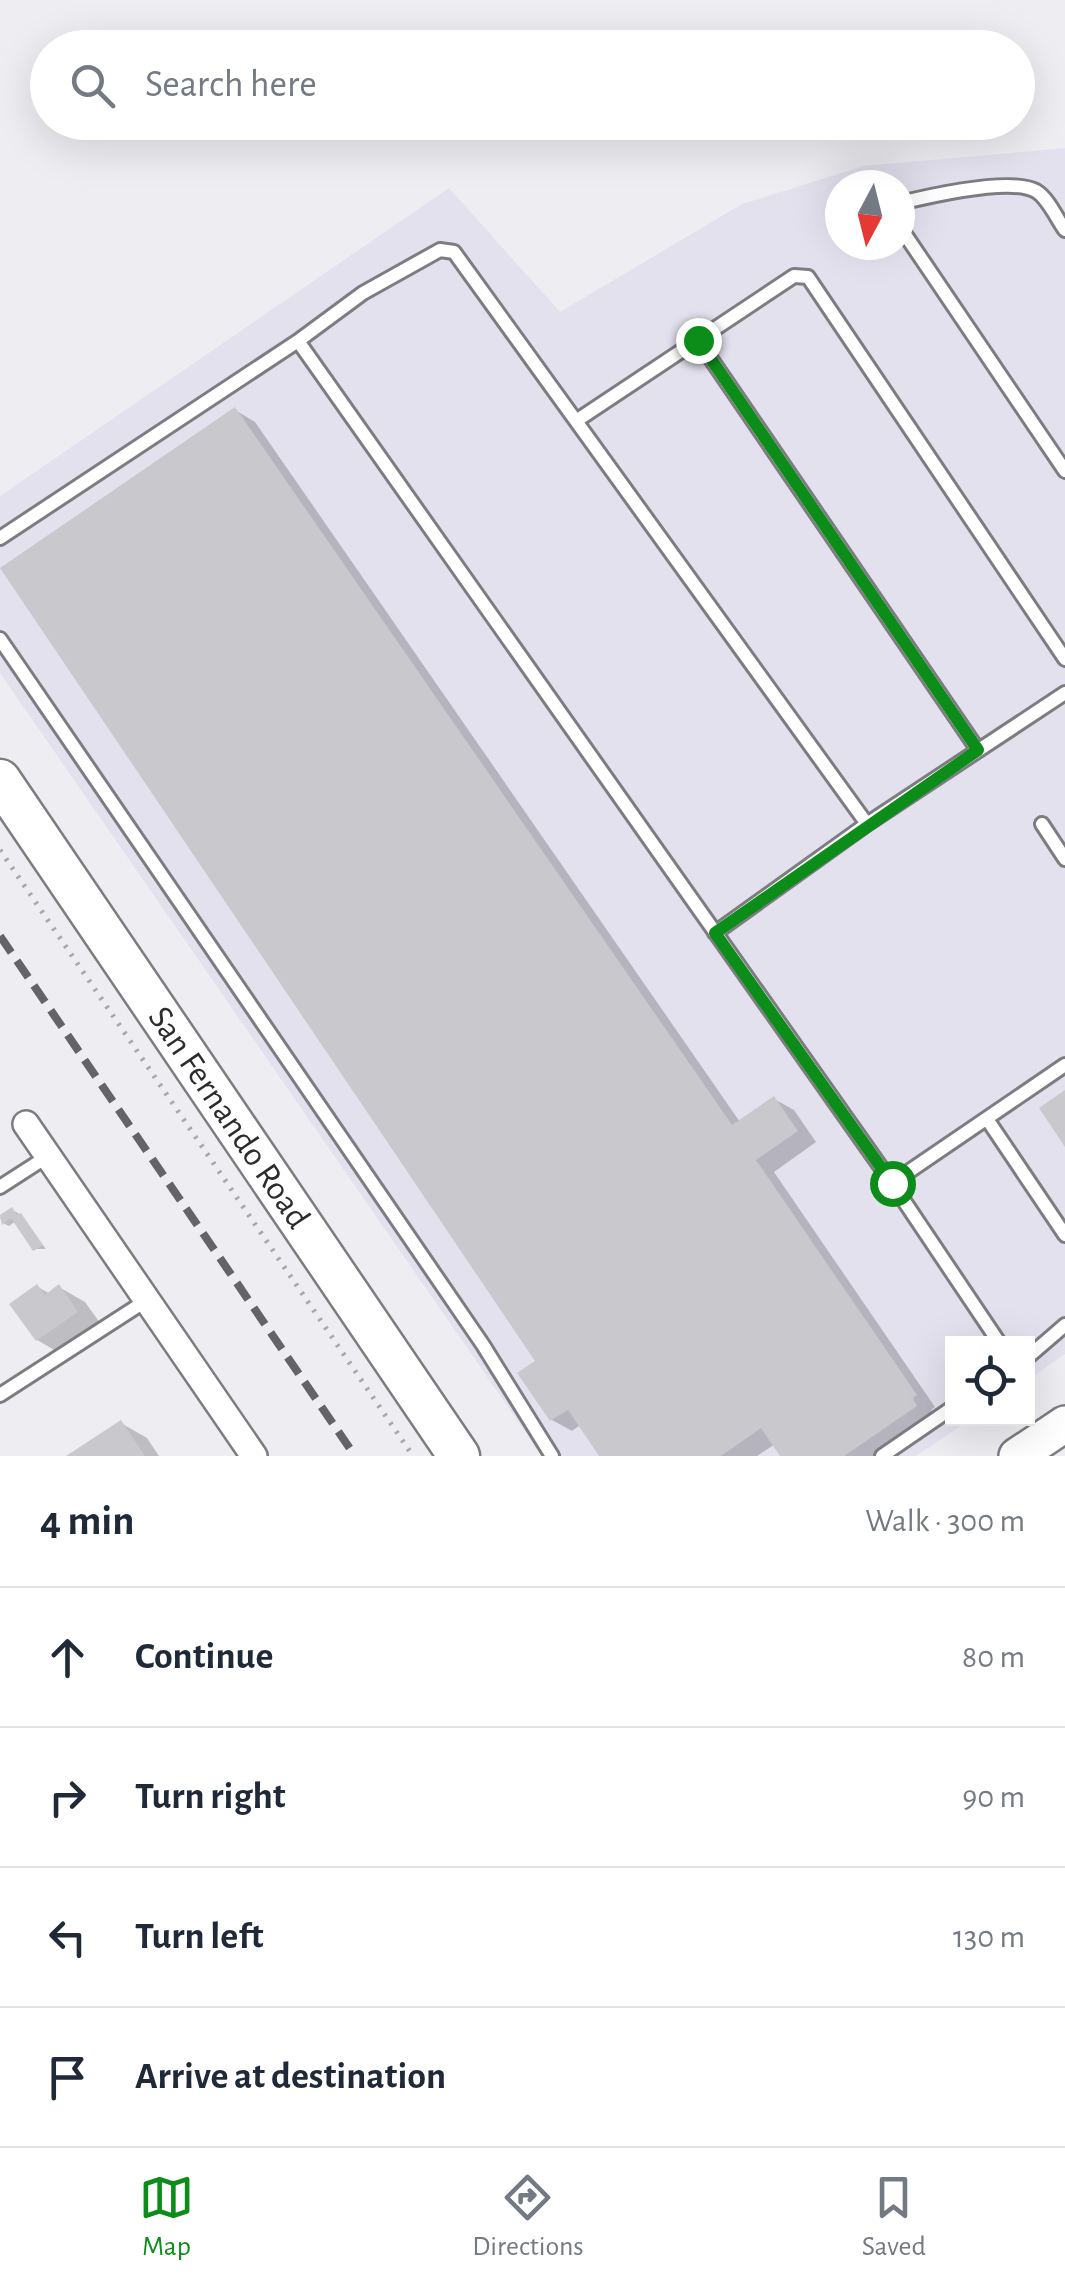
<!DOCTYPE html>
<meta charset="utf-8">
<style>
body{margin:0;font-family:"Alegreya Sans",sans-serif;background:#f6f6f7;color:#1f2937}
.controls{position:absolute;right:30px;bottom:30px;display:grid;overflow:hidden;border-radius:0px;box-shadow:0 10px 40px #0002}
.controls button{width:90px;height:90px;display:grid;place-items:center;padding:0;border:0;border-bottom:2px solid #e0e1e3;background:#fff;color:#1f2937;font:50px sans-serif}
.compass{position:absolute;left:825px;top:170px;width:90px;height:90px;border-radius:50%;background:#fff;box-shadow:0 10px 40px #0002;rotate:187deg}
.stop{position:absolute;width:30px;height:30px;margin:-22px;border:8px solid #0c8c18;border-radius:50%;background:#fff}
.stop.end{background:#0c8c18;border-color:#fff;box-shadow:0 2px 10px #0008}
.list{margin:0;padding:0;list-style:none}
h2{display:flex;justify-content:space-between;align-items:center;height:130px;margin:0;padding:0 40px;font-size:42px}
h2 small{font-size:32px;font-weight:400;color:#747a83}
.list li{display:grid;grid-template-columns:65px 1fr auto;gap:30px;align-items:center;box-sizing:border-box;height:140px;padding:0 40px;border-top:2px solid #e0e1e3}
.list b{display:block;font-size:38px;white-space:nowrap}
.list em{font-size:32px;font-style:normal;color:#747a83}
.icon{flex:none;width:55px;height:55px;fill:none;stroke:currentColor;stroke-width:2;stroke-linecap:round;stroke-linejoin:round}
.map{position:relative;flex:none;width:1065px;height:1456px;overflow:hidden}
.search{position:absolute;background:#fff;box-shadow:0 10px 40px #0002;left:30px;right:30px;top:30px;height:110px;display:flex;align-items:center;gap:25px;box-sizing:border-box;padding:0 35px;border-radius:55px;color:#747a83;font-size:38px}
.sheet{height:690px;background:#fff}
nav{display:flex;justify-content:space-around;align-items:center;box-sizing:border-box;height:140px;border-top:2px solid #e0e1e3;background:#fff;font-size:28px;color:#747a83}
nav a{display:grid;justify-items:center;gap:5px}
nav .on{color:#0c8c18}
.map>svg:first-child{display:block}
.built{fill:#e3e1ee;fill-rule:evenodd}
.shadow{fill:#0003}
.building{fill:#c8c8cd}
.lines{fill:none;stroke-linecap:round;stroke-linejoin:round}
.service-casing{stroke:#7d7d81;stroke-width:18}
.minor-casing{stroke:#7d7d81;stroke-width:30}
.secondary-casing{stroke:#7d7d81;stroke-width:40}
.primary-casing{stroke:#7d7d81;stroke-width:45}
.path{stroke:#a8a8ac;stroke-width:5;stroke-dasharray:2.5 8;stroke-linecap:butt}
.service{stroke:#fff;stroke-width:12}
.minor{stroke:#fff;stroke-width:25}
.secondary{stroke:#fff;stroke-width:35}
.primary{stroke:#fff;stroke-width:40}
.rail{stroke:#646366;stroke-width:8;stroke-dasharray:20 10;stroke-linecap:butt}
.route{stroke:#0c8c18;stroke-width:12}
.labels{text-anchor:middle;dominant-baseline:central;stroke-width:8;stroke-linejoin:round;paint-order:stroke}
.street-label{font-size:35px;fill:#2c2c2e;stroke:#eeedf2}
</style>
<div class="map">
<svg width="1065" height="1456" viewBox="0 0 1065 1456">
<rect width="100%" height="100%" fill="#eeedf2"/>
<path class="built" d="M1065,148V1354L1028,1380V1344H952V1418L971,1419L916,1456H542L0,673V496L449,188L560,312L742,204L864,166ZM840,185H900V245H840Z"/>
<path class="shadow" d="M235,410L255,422L740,1122L774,1099L794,1110L816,1142L774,1172L935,1407L931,1410L935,1417L879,1456H783L775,1444L757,1456H600L580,1425L572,1431L552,1420L538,1361Z
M12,1210L18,1213L46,1249H35L16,1221L9,1226L3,1223L0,1218Z
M38,1287L50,1294L59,1287L85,1302L103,1327L63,1355L37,1340Z
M121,1423L147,1438L159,1456H70Z"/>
<path class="building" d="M235,407L732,1125L774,1096L798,1131L756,1160L917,1395L913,1398L917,1406L844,1456H780L761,1428L721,1456H599L568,1410L550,1421L517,1373L535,1361L0,568Z
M1065,1090V1147L1039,1108Z
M12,1207L17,1215L21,1213L43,1245L33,1251L11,1218L2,1225L0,1215Z
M37,1284L45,1295L59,1284L78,1312L36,1341L9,1304Z
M121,1420L145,1456H66Z"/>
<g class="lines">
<g class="service-casing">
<path id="service" d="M900,203C929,196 1010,177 1036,191C1048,198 1057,219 1065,230
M900,227L1065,471
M698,340L978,750
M298,341L363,293L440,250L454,252L867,824
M576,421L794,276L808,277L1065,659
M0,538L298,341L892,1183L1065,1065
M0,639L483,1345L552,1456
M1042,824L1065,859
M715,933L867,824L1065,693
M987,1119L1065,1235
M892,1183L1000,1344
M0,1187L48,1156
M1028,1357L1065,1325
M0,1395L147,1300
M882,1456L952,1408"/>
</g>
<g class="minor-casing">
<path id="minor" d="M26,1124L254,1456"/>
</g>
<g class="secondary-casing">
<path id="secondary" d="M1017,1456L1065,1424"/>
</g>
<g class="primary-casing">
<g id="primary">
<path id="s1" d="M0,780L459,1456"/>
</g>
</g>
<path class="path" d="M0,850L413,1456"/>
<use href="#service" class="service"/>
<use href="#minor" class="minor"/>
<use href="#secondary" class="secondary"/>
<use href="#primary" class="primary"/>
<path class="rail" d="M0,936L355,1456"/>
</g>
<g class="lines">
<path class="route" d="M698,340L978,750L715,933L892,1183"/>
</g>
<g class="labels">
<g class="street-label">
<text stroke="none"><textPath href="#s1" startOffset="408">San Fernando Road</textPath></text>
</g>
</g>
</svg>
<div class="controls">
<button><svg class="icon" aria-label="locate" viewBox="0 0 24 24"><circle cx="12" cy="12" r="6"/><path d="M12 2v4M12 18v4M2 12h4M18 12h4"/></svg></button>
</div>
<svg class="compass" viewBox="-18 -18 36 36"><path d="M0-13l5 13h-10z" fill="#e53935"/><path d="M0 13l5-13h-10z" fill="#747a83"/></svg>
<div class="stop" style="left:892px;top:1183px"></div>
<div class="stop end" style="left:698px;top:340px"></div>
<div class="search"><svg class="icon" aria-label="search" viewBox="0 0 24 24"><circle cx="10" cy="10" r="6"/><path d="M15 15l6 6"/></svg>Search here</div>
</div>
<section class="sheet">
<h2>4 min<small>Walk · 300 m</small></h2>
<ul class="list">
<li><svg class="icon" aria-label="ahead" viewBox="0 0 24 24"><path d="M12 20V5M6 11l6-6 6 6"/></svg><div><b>Continue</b></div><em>80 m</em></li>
<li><svg class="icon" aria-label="right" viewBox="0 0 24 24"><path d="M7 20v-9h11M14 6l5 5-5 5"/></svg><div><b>Turn right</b></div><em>90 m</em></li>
<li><svg class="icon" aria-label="left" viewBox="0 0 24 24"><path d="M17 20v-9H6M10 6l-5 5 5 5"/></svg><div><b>Turn left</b></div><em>130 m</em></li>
<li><svg class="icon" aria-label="arrive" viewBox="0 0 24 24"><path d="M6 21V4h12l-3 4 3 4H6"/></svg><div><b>Arrive at destination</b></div></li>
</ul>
</section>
<nav>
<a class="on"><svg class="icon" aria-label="map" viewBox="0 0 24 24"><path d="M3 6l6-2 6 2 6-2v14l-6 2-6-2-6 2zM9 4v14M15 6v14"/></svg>Map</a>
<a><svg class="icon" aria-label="directions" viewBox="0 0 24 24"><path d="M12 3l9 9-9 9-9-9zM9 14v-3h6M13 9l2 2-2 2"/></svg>Directions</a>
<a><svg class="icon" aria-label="saved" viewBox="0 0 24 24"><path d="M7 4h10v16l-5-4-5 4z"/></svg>Saved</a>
</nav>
